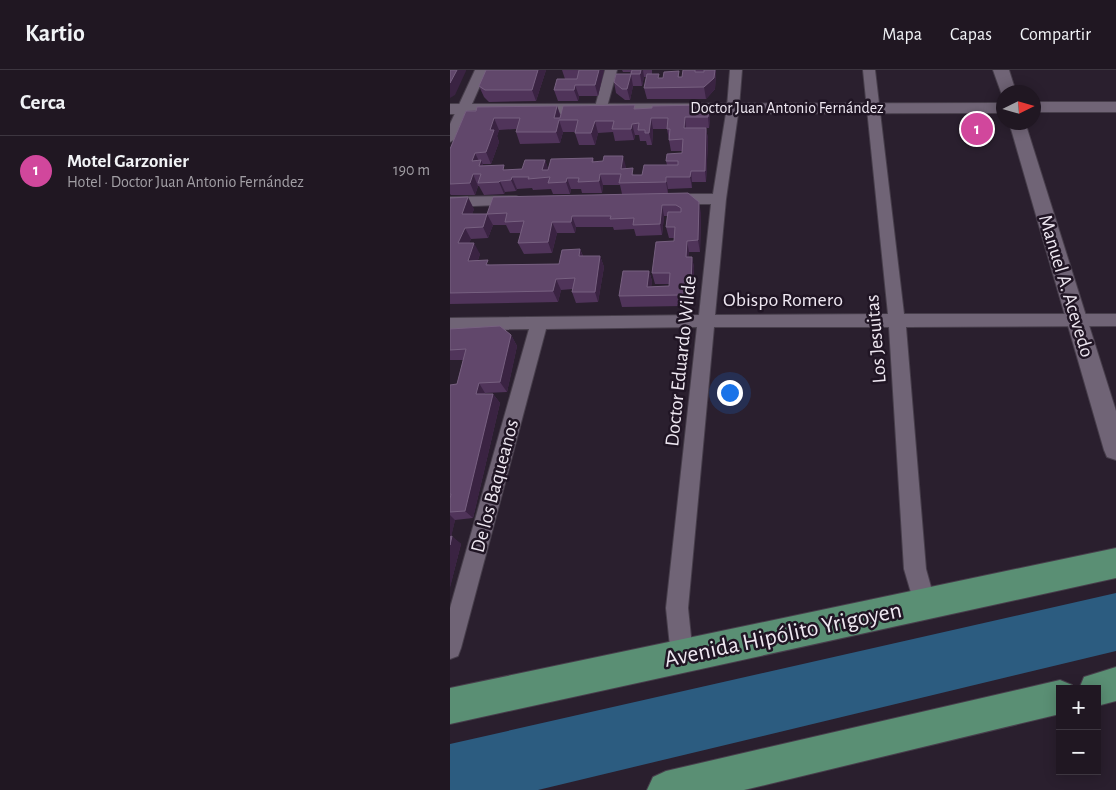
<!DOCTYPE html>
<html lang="es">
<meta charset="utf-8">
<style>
body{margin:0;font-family:"Alegreya Sans",sans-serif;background:#28202a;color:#f1f3f6}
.controls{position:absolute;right:15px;bottom:15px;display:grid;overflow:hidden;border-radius:0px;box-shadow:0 2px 12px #0003}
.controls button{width:45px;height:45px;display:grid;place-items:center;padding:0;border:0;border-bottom:1px solid #3d3640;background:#201722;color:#f1f3f6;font:25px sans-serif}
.compass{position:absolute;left:546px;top:15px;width:45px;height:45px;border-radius:50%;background:#201722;box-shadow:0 2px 12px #0003;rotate:85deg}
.you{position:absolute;left:279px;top:322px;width:18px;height:18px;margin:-12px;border:4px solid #fff;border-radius:50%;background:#1a73e8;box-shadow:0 0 0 8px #1a73e833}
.badge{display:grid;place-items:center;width:32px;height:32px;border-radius:50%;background:#e98eff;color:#fff;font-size:16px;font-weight:700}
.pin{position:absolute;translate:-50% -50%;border:2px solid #fff;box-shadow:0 1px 5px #0006}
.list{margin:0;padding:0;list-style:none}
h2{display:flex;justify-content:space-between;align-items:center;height:65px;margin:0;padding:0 20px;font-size:21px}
h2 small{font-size:16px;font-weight:400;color:#a29fa5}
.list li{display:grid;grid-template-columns:32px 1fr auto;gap:15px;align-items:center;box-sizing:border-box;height:70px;padding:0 20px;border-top:1px solid #3d3640}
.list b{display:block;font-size:19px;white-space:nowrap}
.list p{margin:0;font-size:16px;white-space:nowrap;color:#a29fa5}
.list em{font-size:16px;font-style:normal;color:#a29fa5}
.map{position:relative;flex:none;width:666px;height:720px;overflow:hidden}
header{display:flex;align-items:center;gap:30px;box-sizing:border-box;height:70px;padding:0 25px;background:#201722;border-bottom:1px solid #3d3640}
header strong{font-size:24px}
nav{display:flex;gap:28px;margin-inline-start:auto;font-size:18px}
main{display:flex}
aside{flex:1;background:#201722}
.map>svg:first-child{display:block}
.water{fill:#2c5c80}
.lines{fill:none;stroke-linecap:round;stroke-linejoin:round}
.minor-casing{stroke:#473e4b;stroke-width:2}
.tertiary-casing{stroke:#473e4b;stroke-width:2}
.trunk-casing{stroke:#473e4b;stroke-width:2}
.minor{fill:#706476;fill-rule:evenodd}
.tertiary{fill:#706476;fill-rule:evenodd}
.trunk{fill:#5a8f74;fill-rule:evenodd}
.wall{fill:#50345a;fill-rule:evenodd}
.shaded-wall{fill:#3a2342}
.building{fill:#61476b;stroke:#776080;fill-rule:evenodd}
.labels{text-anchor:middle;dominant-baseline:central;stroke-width:5;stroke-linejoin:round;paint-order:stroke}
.far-street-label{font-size:16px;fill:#eee7f1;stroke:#201524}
.street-label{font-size:20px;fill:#eee7f1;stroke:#201524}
.near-street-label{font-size:24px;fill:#eee7f1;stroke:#201524}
</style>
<header>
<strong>Kartio</strong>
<nav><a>Mapa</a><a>Capas</a><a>Compartir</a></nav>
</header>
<main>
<aside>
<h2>Cerca<small></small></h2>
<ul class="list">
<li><span class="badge" style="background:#d1479c">1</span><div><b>Motel Garzonier</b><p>Hotel · Doctor Juan Antonio Fernández</p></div><em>190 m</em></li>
</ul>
</aside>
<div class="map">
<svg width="666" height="720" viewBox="0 0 666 720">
<rect width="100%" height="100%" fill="#2a1f2e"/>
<path class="water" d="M666,523V581L88,720H0V674Z"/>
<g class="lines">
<g class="minor-casing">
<path id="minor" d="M25,0H37L7,68L0,72V54Z
M155,0H167L157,37L151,41L145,37Z
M280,0H292L289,37L276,129L265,245L438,244L413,0H425L454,244H666V256L456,257L476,499L486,535L483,543L475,546L467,543L454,499L439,257H264L238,538L243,586L240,594L232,597L224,594L221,586L216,538L247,257L96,259L11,578L8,586L0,589V538L79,259L0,260V248L249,245L261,134H221L216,132L214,129L216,126L221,124H263L277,37Z
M66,126L71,128L73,131L71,134L0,137V127Z"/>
</g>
<g class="tertiary-casing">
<path id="tertiary" d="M543,0H559L566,22H554L552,25Z
M584,32H666V42H584Z
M554,33V43L0,44V34Z
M559,52H575L666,341V390L657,387L654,380Z"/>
</g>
<g class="trunk-casing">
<path id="trunk" d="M666,478V508L0,654V618Z
M666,597V631L647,636V619H629L634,607Z
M610,610L622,615L624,619H610V644L294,720H197L203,707L216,701Z"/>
</g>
<use href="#minor" class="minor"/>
<use href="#tertiary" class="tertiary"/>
<use href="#trunk" class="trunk"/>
</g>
<path class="wall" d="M96,0L86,31L39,32L34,27L29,16Z
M112,0H154L148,26H129L128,31H108L104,20L115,9Z
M172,0H202V4L209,8H213L229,1V7H232L233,0H266L265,19L256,29H197L194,18L196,7H194L192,16H183L180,30H175L166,23L164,12L181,4L180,2H173Z
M107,36L111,46L185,39L259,38L260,49L259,58H256L258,69L256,112H242V118L218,119V123L251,143L250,182H239L238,187H242L244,198L243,227L233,236L172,237L169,226L199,201L202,211L201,217L219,216V214H205L202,203L224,171V168H219L216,157L217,146H214L212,165L186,166L184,159L164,160L163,157H126L125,163H107L102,183L74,184L68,173L71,163H60L56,155H43L38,168L21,169L19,173L30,184L28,190L40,195L109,194L130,179L133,186H150L154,197L148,232L126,233L122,222L123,219L111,220L108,232L0,234V128L24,139L22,144H37L172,124L170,115H153L152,123H132L131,119H121L120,124H103L101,119L83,120L82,118L67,119L66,121L55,122L54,124L34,125L29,116H28L25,125H1L0,124V79L16,41ZM66,59V62L70,74L110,73L113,62H126L125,63L129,75H145L148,63L163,62L165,71L184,70L185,65H189L190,71H196L197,75H202L203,59H217L221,81H232V83L216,91L217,95L192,105H184L176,98V97L144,92L143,88L98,100L95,90L72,99L56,100L33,96V94H41L49,72L47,66L49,60Z
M0,259L61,265L67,276L57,322L35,323V324H43L50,333L23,448L5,450L1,466L11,474L0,517V315L7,314L13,290H0Z"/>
<path class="shaded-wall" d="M7,0H16V1L5,25L0,28V13Z
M88,0H96L86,31L82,20Z
M149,0H154L148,26L145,15Z
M191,0H193L194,7L192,16L190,4Z
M265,0H266L265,19L256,29L254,17Z
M181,4L183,16L180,30L177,19Z
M125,15L129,26L128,31L124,20Z
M107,36L111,48L109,50L113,62L110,73L106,62L104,48Z
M259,38L260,49L259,58L258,47Z
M235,47L236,59L234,58Z
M44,48L49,60L47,66L49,72L41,94L36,82L40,60Z
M201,48L203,59L202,75L199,63Z
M145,51L148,63L145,75L141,63Z
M182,54L185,65L184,70L181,59Z
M256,58L258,69L256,112L255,101Z
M25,83L30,93L31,90L36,102L22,91Z
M173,86L176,97L174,110L171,99Z
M95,90L99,101L92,100Z
M241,101L242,112V118L240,107Z
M23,104L28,116L25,125L20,113Z
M150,104L153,115L152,123L149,111Z
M62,107L67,119L66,121L61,110Z
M216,107L218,119V124L216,112Z
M117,108L121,119L120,124L116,112Z
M50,111L55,122L54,124L49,112Z
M18,127L24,139L18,156L12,144Z
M249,132L251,143L250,182L248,170Z
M212,135L214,146L212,165L210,154Z
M37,144L43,155L38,168L33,157Z
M122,146L126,157L125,163L121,152Z
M102,152L107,163L102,183L98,172Z
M15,158L21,169L15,184L8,173Z
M237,171L239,182L238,198L236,187Z
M24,173L30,184L24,201L18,191Z
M130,179L134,190L129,186Z
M150,186L154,197L148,232L145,222Z
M242,187L244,198L243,227L233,236L231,225Z
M199,201L202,211L200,226L197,217Z
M106,209L111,220L108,232L103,221Z
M61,265L67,276L57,322L50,312Z
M29,313L35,323L33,334L26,324Z
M43,324L50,333L23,448L15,441Z
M0,445L5,450L0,472Z
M2,466L11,474L0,517V475Z"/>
<path class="building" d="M0,0H7L0,13Z
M36,0H88L82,20H35L29,16Z
M129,0H149L145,15H125L124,20H104L107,9H127Z
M182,0H191L190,4H181Z
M233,0H245V2H254V0H265L264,8L254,17L194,18L197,4H209L208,8H213L214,2L229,1L228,7H232Z
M166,4H181L177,19H172L164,12Z
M185,35L184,39L202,38V36L254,35L259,38L258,47H235L234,58H256L255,101H241L240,107H216V112L169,113L171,104H150L149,111L128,112L129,108H117L116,112L98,113L100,107L78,109L79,107H62L61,110L50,111L49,112L28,113L31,104H23L20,113L0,114V79L16,41H26L27,37L107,36L104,48H110L113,36ZM44,48H70L66,62H106L109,50H128L125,63H141L145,51H164L162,59H181L182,54L189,53L188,60H195V63H199L201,48H218L217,59H220L219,70L233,69L232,83L217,84L216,91H228V95H194L192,105H182L183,98L171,99L173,86H154L153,91L142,92L143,88L101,89L98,100H92L95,90H75L72,99L53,100L54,95L29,96L31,90L22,91L25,83L36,82L44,60H40Z
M238,123L249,132L248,170L237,171L236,187H242L241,216L231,225L169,226L173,201H199L197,217L219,216L220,203H202L206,172L224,171L225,157H216L218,142H231V138L226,135H212L210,154L183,155L184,148L160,149L161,146H122L121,152H102L98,172L68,173L74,151L55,152L57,143L37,144L33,157L15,158L8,173H24L18,191L38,190L36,195L109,194L112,180L130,179L129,186H150L145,222H122L125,208L106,209L103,221L0,223V128L18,127L12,144H37L43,127Z
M50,256L61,265L50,312L29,313L26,324H43L15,441L0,442V429L1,424H0V315L7,314L16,279L0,280V259Z
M2,466L0,475V467Z"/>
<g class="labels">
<g class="far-street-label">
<text x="337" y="38">Doctor Juan Antonio Fernández</text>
</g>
<g class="street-label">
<text transform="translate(616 216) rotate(73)">Manuel A. Acevedo</text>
<text x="333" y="230">Obispo Romero</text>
<text transform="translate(426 269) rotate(-95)">Los Jesuitas</text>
<text transform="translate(231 291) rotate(-84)">Doctor Eduardo Wilde</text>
<text transform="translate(45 416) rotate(-75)">De los Baqueanos</text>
</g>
<g class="near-street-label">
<text transform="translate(333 565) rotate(-12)">Avenida Hipólito Yrigoyen</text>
</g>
</g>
</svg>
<div class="controls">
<button>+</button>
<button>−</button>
</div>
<svg class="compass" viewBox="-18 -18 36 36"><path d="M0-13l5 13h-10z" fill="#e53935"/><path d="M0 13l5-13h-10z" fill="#a29fa5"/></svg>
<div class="you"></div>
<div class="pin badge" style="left:527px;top:59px;background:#d1479c">1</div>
</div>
</main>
